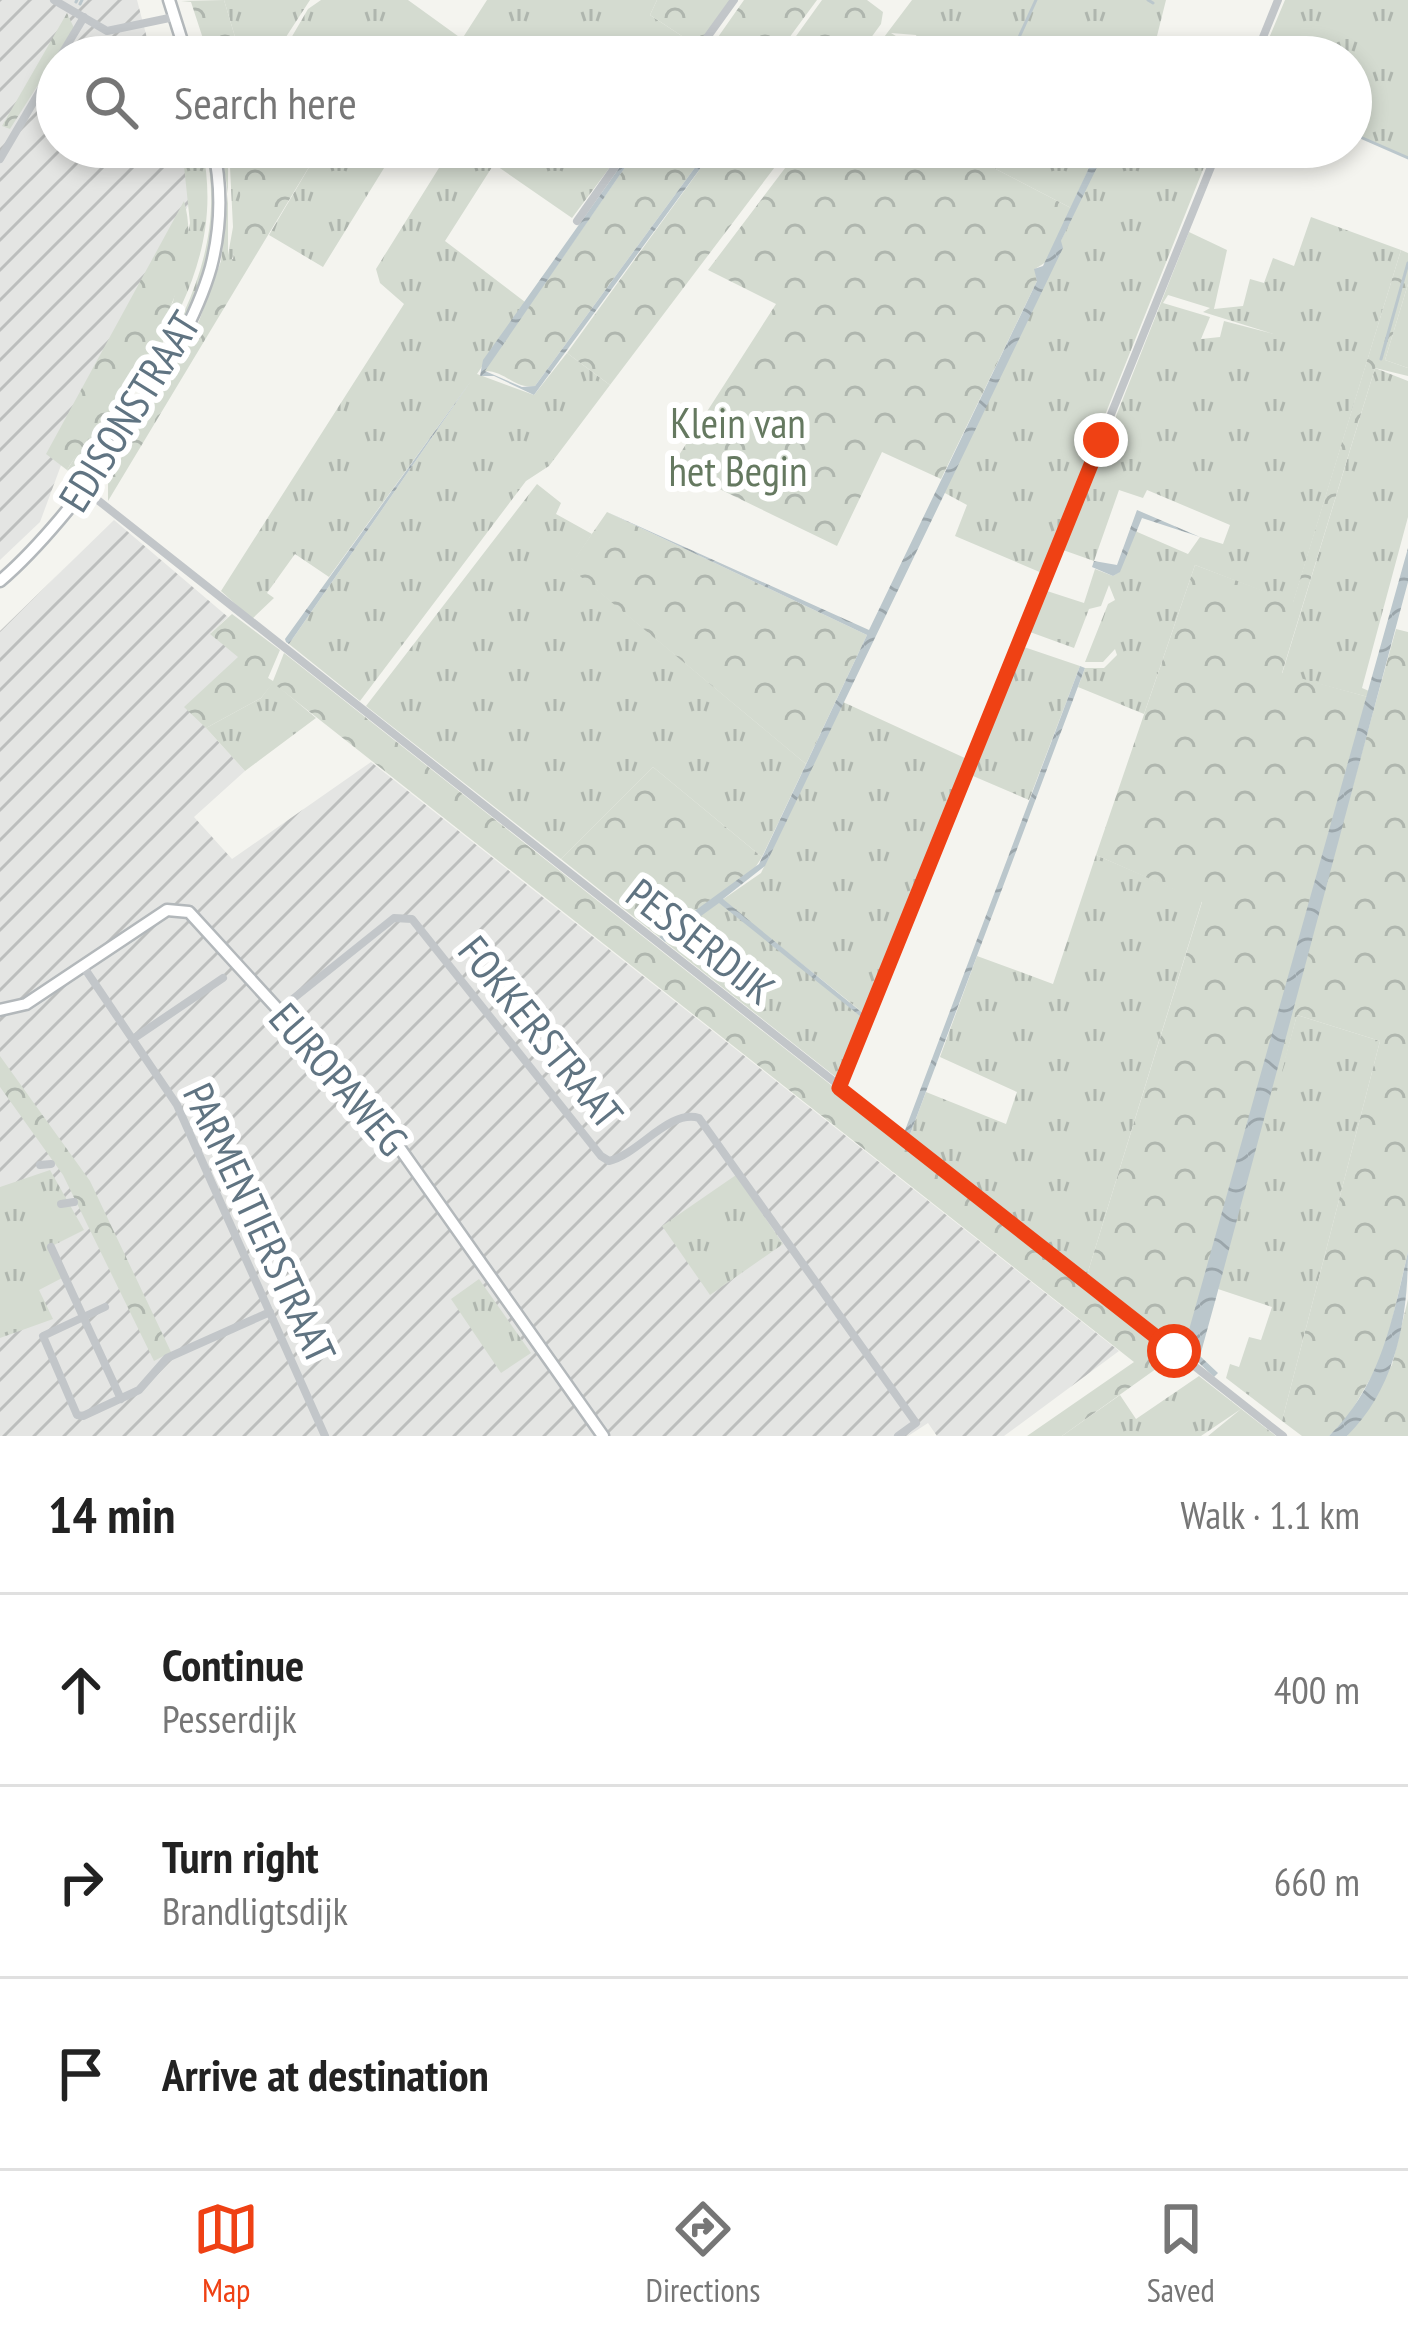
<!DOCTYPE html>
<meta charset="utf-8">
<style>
body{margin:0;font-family:"PT Sans Narrow",sans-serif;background:#f6f6f6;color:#222}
.stop{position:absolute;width:36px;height:36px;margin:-27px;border:9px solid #ef4114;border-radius:50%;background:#fff}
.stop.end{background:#ef4114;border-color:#fff;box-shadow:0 3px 12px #0008}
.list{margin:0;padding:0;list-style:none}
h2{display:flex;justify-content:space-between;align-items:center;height:156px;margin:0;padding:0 48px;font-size:51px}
h2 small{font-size:39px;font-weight:400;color:#767676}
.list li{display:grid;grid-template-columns:78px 1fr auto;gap:36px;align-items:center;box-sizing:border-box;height:192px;padding:0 48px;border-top:3px solid #e0e0e0}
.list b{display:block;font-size:45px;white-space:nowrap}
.list p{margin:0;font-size:39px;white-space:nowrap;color:#767676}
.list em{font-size:39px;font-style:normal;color:#767676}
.icon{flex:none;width:66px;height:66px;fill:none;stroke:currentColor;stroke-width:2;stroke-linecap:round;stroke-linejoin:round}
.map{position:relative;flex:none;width:1408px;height:1436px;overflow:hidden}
.search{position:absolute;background:#fff;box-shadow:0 6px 18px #0003;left:36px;right:36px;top:36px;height:132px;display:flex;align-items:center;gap:30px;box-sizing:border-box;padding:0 42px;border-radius:66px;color:#767676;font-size:45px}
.sheet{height:732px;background:#fff}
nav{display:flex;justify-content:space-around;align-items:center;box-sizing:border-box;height:168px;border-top:3px solid #e0e0e0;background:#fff;font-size:33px;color:#767676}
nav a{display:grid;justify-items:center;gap:6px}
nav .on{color:#ef4114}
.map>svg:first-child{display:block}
.industrial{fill:url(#industrial-furrows)}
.grass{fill:url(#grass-tufts);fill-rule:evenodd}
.forest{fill:url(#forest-crowns)}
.water{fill:url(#water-waves)}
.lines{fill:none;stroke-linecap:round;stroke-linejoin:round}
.stream{stroke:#bbc7cc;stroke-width:3}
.primary-casing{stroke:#b3b8bb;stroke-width:15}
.street{stroke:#c2c6c9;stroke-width:8}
.primary{stroke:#fff;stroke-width:10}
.route{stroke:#ef4114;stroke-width:15}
.labels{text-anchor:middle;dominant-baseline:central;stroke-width:12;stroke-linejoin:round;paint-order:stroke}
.street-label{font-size:42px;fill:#607482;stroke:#fff}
.park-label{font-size:42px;fill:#657960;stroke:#fff}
</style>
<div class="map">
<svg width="1408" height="1436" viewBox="0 0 1408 1436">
<defs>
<pattern id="industrial-furrows" width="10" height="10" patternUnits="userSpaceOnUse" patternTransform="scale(3)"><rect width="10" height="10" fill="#e4e5e3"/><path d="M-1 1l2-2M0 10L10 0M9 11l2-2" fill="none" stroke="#bcbebd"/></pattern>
<pattern id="grass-tufts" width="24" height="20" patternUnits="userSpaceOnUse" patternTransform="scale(3)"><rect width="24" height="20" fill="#d4dbd0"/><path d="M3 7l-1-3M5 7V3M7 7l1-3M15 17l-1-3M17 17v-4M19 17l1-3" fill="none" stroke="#afb6ae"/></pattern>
<pattern id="forest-crowns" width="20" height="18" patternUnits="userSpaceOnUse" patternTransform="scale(3)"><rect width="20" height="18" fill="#d4dbd0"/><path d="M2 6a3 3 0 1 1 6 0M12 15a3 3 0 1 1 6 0" fill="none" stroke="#afb6ae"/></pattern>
<pattern id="water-waves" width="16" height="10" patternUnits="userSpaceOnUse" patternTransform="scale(3)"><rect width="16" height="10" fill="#bbc7cc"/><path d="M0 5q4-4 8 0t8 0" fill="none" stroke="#9ba6ab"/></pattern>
</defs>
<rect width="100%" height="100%" fill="#f4f4ef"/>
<path class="industrial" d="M0,0H137L152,57H57V147H180L194,194L73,433L40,522L0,560Z
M114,520L228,617L211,633L273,682L206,728L245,771L194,817L232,859L371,762L1119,1351L1004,1436H937L928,1423L908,1436H0V631Z"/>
<path class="grass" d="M224,0H310L273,57H241Z
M321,0H408L462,39L487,0H657L650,15L697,46L689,57H280L308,9Z
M912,0H1166L1153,52L1162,57H1149L1147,50L1143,57H942L919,43L916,35L891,33L930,57H869Z
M1285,0H1408V158L1351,133V57H1261Z
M182,147H202C229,271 150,355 96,457L87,472L72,474L67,470L173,302L190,223Z
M205,147L215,189L214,225L198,293L183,327L89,473C149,372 235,273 205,147Z
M221,147L228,165V255L233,227L229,147H235C242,184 246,228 230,264L221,261L228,194Z
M321,147H397L323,267L269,235Z
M452,147H625L572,218L494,164L445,241L525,302L477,374L534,395L567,353L610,385L549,466L526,481L360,701L289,644L471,381L329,577L295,554L267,593L274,598L252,619L221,591L404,304L380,283L376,269Z
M953,147H1089L1094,157L1071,208Z
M1105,147H1212L1042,573L955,536L967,505L943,492Z
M1311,217L1401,250L1293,603L1195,565L1144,714L1078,687L1085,668H1104L1117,655L1115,649L1103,662H1085L1108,604L1115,600L1109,585L1101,606L1089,609L1074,648L1030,632L1047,591L1084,603L1095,569L1113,576L1119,572L1135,531L1188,554L1200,537L1223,544L1230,525L1147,490L1143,498L1119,490L1094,561L1063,550L1189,232L1227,250L1214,309L1243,306L1250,279L1264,283L1273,258L1294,266ZM1168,295L1210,308L1203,312L1274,334L1224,321L1220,337L1201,339L1210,317L1163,303Z
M1408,284V368L1385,360Z
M1375,368L1408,381V517L1362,688L1369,691L1368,697L1282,674Z
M537,484L561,503L556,514L592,534L570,567L806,764L762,857L653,767L561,859L366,706Z
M1024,647L1080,666L1029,800L973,776Z
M273,682L316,718L245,771L206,728L261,698Z
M843,702L967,759L866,1021L837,1078L665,942L719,902L866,1015L722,900L761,873Z
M1096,855L1202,901L1087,1275L909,1137L926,1092L1006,1124L1017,1092L940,1057L977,956L1053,984Z
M1297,1015L1380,1041L1282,1421L1226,1378L1230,1364L1239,1367L1249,1337L1261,1340L1272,1307L1218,1289L1260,1122L1267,1123Z
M50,1170L84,1230L50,1247L64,1277L39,1290L53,1319L0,1338V1187Z
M736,1175L783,1244L710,1295L662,1226Z
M479,1279L531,1353L501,1373L451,1299Z
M1199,1376L1276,1436H1208L1241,1409L1201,1436H1062L1120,1395L1136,1419Z"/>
<path class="forest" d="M224,0L241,57H209L191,2L181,1Z
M657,0H730L697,46L650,15Z
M744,0H817L775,57H704Z
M822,0H867L883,12L881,24L857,57H781Z
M67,13L74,28L10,129L2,126Z
M235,147H321L108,501V471L199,321L221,261L233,259L241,201Z
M639,147H710L535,386C515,390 505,370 484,371Z
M716,147H790L610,385L567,353Z
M801,147H953L1071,208L1046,262L1035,269L1037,281L941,479L882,452L837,546L672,466L776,304L708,270Z
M184,201C210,289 113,400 67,470L46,454Z
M1401,250L1408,253V284L1385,360L1408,368V376L1375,368L1282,673L1368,697L1185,1351L1087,1275L1202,902L1096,855L1195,565L1293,602Z
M607,512L867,635L806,764L569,567Z
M232,614L280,650L268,678L273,681L284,653L1174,1356L1062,1436H1027L1134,1362L273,683L261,698L206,728L184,707L238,657L210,634Z
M1396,629L1408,632V1252L1384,1355L1348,1417L1329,1436H1302L1282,1421L1380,1041L1297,1015L1268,1124L1260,1122Z
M653,767L762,857L751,874L659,937L561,859Z
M0,1056L90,1181L171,1352L154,1361L63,1175L0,1087Z
M1408,1299V1436H1347L1392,1365Z"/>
<path class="water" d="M634,147H639L485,371L522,387L535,386L710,147H716L534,395L494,376H480L483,360Z
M1089,147H1107L1061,241L1063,248L765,866L723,899L866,1016L865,1020L719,903L665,942L659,937L759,864L867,635L607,512L869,630L1037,281L1034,269L1043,266L1094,157Z
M471,381L289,644L286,642L285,639Z
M1137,510L1200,537L1142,518L1120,572L1113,576L1092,567L1094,561L1117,565Z
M1408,548V582L1216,1298L1200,1356L1218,1373L1214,1377L1185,1350L1187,1337Z
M1080,666L1085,668L909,1137L904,1133Z
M1408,1252C1408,1318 1396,1388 1347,1436H1329C1381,1385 1392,1321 1408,1252Z"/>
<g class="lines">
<path class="stream" d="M1148,0L1153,3
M76,2L77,0
M80,4L82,0
M1010,57L1036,0
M1351,133L1408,158
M1381,359L1408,263"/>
<g class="primary-casing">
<path id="primary" d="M169,0L187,57
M0,581C73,519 185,360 211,267C221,228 222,186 213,147
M0,1010L26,1004L167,910L189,912L382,1123L603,1436"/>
</g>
<path class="street" d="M54,0L107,31L174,17
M60,57L84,17
M693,57L734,0
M1255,57L1278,0
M0,159L57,62
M577,221L629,147
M85,490L1283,1436
M83,966L177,1105L325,1436
M279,1010L394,918L412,919L601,1156L609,1161C639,1154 669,1109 699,1118L916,1423L898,1436
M133,1039L223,978
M839,1088L1219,147
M40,1165L51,1164
M61,1204L74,1202
M51,1247L121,1399
M105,1307L43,1336L77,1415L83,1416L139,1390L167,1358L270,1312"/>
<use href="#primary" class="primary"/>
</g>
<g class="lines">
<path class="route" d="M1101,440L839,1088L1174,1351"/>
</g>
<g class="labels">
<g class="street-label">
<text transform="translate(129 411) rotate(-58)">EDISONSTRAAT</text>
<text transform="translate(701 941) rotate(38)">PESSERDIJK</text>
<text transform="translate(541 1032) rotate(51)">FOKKERSTRAAT</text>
<text transform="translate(339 1079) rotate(49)">EUROPAWEG</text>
<text transform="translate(260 1223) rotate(65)">PARMENTIERSTRAAT</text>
</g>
<g class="park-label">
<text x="738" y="422">Klein van<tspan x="738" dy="48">het Begin</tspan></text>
</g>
</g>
</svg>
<div class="stop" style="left:1174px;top:1351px"></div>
<div class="stop end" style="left:1101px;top:440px"></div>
<div class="search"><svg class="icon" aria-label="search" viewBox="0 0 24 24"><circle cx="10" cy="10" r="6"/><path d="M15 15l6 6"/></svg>Search here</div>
</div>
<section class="sheet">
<h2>14 min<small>Walk · 1.1 km</small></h2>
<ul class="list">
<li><svg class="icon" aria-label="ahead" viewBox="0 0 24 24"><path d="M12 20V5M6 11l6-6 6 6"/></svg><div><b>Continue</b><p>Pesserdijk</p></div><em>400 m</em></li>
<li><svg class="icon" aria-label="right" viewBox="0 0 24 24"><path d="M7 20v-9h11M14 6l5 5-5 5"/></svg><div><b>Turn right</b><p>Brandligtsdijk</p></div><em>660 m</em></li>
<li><svg class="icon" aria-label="arrive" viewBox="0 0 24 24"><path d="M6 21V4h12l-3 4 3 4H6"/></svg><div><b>Arrive at destination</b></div></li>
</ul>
</section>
<nav>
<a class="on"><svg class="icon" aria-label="map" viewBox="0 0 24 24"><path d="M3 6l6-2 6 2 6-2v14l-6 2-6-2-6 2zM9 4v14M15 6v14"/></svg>Map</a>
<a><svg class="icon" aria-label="directions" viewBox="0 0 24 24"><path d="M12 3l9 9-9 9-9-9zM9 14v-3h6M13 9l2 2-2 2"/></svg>Directions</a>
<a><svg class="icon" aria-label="saved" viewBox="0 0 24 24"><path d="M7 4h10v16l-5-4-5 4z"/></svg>Saved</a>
</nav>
